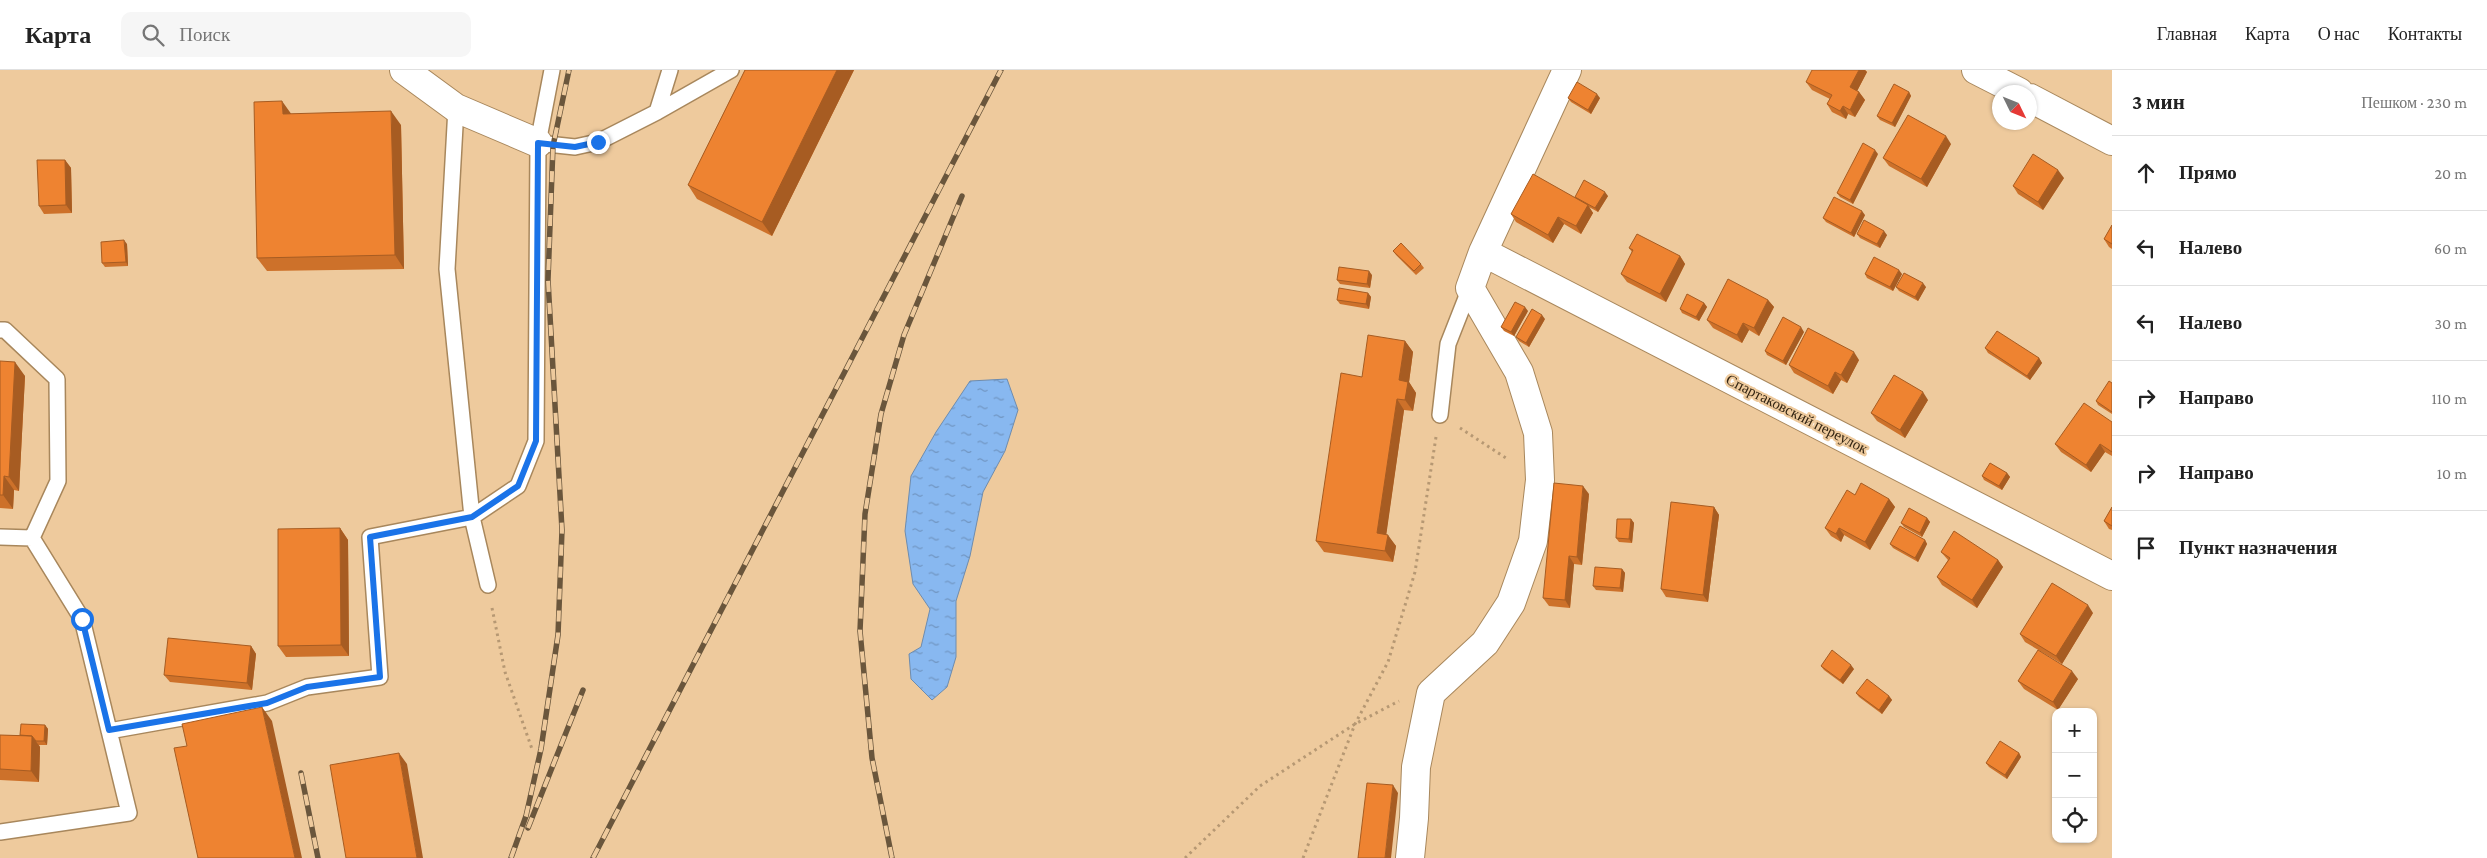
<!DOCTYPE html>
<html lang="ru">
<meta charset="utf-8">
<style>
body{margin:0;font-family:"Crimson Pro",serif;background:#f6f6f6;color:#222}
.controls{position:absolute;right:15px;bottom:15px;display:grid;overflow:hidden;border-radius:10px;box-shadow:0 1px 4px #0004}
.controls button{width:45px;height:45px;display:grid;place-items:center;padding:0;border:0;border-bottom:1px solid #e0e0e0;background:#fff;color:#222;font:25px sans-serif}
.compass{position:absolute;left:1992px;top:15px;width:45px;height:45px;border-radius:50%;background:#fff;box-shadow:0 1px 4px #0004;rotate:133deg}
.stop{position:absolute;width:15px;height:15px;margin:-11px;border:4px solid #1a73e8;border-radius:50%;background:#fff}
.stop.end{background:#1a73e8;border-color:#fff;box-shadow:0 1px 5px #0008}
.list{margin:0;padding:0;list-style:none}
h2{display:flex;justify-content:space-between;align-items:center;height:65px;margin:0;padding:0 20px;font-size:21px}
h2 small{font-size:16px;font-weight:400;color:#767676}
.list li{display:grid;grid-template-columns:32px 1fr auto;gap:15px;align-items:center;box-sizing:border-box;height:75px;padding:0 20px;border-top:1px solid #e0e0e0}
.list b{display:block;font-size:19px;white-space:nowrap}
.list em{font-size:16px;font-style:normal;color:#767676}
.icon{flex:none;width:28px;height:28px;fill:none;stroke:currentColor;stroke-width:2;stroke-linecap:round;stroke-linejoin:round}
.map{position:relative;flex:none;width:2112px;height:788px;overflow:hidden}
header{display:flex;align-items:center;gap:30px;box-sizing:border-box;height:70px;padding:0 25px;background:#fff;border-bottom:1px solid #e0e0e0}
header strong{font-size:24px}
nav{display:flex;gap:28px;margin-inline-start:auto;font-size:18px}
.search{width:350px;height:45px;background:#f6f6f6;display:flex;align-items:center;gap:12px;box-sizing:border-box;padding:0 18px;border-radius:10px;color:#767676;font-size:19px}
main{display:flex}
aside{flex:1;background:#fff}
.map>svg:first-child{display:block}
.water{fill:url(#water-ripples);stroke:#6e8cae}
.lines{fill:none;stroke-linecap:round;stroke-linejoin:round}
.service-casing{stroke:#a8875c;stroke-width:18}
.minor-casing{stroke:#a8875c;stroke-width:30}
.path{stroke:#b69873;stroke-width:3;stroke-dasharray:2.5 4;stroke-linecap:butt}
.service{stroke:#fff;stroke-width:15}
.minor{stroke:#fff;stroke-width:28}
.rail-casing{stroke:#6a563c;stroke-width:5.5}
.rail{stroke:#eeca9d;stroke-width:4;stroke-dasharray:11;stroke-linecap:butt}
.wall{fill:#cd712a}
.shaded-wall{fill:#a75c22}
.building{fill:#ee8331;stroke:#a75c22}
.route{stroke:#1a73e8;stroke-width:6}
.labels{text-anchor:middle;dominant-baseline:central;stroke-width:4.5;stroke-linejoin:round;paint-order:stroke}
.street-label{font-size:15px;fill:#332513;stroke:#eeca9d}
</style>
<header>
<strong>Карта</strong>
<div class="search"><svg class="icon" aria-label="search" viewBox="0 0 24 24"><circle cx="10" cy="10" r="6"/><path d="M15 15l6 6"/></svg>Поиск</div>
<nav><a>Главная</a><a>Карта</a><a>О нас</a><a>Контакты</a></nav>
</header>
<main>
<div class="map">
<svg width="2112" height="788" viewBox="0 0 2112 788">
<defs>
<pattern id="water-ripples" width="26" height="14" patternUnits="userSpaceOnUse" patternTransform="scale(1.25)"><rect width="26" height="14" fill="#88b8f0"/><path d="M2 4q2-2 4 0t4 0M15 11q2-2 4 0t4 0" fill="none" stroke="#7095c1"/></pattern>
</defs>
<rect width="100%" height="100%" fill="#eeca9d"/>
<path class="water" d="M1007,309L1018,340L1005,381L983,422L970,486L956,531V587L947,617L932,630L911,609L909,584L921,577L930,539L913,514L905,461L911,406L936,362L970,311Z"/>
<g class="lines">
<g class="service-casing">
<path id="service" d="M456,38L447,199L472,447L488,515
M657,42L670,0
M538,73L575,77L598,72L657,42L731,0
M0,260H5L57,309L58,411L32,468
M1440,345L1448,274L1470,218
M0,467L32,468
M109,661L267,633L307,617L380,607L370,467L472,447L518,416L536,371L538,73L552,0
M0,762L129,743L82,549L32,468"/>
</g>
<g class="minor-casing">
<path id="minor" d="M404,0L456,38L538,73
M1976,0L2019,22
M2030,28L2112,71
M1483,182L2112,506
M1410,788L1414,748L1416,697L1431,623L1485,573L1511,533L1533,471L1540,410L1538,363L1519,302L1470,218L1483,182L1567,0"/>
</g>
<path class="path" d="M1460,358L1509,390
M492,538L505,602L532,679
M1185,788L1260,716L1355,654L1399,631
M1303,788L1355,654L1388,592L1415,502L1436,367"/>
<use href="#service" class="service"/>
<use href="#minor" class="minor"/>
<g class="rail-casing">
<path id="rail" d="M301,703L318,788
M528,758L583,620
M511,788L526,746L541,679L558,565L562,460L548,210L553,76L569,0
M593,788L1001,0
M892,788L872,688L860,561L865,444L881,344L904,265L962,126"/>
</g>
<use href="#rail" class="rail"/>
</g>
<path class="wall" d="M745,0H854L772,166L697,129L688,115Z
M1819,0H1865L1867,2L1857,21L1859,22L1865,30L1855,47L1848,44L1846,49L1832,42L1827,34L1830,29L1812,20L1806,12Z
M1909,22L1911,26L1895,57L1880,50L1877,46Z
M1568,28H1600L1591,44L1571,32Z
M291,44L401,55L404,199L267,201L257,188Z
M1951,74L1927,117L1889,96L1883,88Z
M1878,84L1853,134L1840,127L1837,123Z
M65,90L71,98L72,143L44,144L39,136Z
M2064,108L2043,140L2018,124L2013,116Z
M1608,126L1598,142L1589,137L1593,143L1581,164L1564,154L1553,173L1516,152L1511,144L1576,129L1575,127Z
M1865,145L1854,167L1826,152L1823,148Z
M2112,155V179L2109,177L2104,169Z
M1857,164L1887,165L1880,178L1860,168Z
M127,174L128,196L105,197L102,193Z
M1629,178L1680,186L1685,194L1666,232L1627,212L1621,204L1632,182Z
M1393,181L1421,194L1424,198L1416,205L1396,185Z
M1865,204H1902L1893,221L1867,208Z
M1372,205L1370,218L1340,214L1337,210Z
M1896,217H1926L1918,231L1899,221Z
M1368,223L1371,227L1369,239L1340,234L1337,230Z
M1768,230L1774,237L1759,266L1749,260L1742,273L1713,258L1707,250Z
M1704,233L1707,237L1699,251L1682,243L1680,239Z
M1528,241L1514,266L1504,261L1501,257Z
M1545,249L1529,277L1519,271L1516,267Z
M1804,262L1786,295L1767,285L1765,281Z
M1405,271L1413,282L1409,312L1416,323L1413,341L1404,340L1386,464L1396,476L1393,492L1324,482L1316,471L1362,307Z
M1985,278L2039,288L2042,293L2030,310L1988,283Z
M1859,290L1847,313L1841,310L1833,324L1794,303L1789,295Z
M0,291L25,306L19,421L14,420L13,439L0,438Z
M2112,313V344L2098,335L2096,331Z
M1928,330L1905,368L1877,351L1871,343Z
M2112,352V386L2105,382L2091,402L2061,382L2055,374Z
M2007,403L2010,407L2002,420L1984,410L1982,406Z
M1589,424L1582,495L1574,494L1570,538L1549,536L1543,528Z
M1855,425L1889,429L1895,437L1870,480L1844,465L1841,472L1831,466L1825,458Z
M1714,437L1719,445L1708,532L1666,527L1661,519Z
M2112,437V460L2109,459L2104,451Z
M1927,448L1930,452L1922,467L1904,457L1901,453Z
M1631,449L1634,453L1632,473L1619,472L1616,468Z
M340,458L348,470L349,586L286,587L278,576Z
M1925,470L1927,474L1918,492L1893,478L1890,474Z
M1941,482L1998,490L2003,497L1977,538L1942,515L1937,507L1948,490Z
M1622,499L1625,503L1623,522L1596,520L1593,516Z
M2093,543L2062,594L2025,572L2020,564Z
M251,576L256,584L252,620L170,612L164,605Z
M1821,596L1854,599L1843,614L1824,600Z
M2078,609L2058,640L2024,619L2018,611Z
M1856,623L1889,626L1892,630L1882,644L1859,627Z
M45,655L48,659L47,675H39L40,677L39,712L0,710V665H20Z
M2019,683L2021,687L2007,709L1989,697L1986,693Z"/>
<path class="shaded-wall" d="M837,0H854L772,166L762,152Z
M1859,0H1865L1867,2L1855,25L1850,17Z
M1859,22L1865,30L1855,47L1850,40Z
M1909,22L1911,26L1895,57L1892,53Z
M1597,24L1600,28L1591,44L1588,40Z
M282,31L292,45L283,44Z
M1843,36L1848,44L1846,49L1840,41Z
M391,41L401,55L404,199L395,185Z
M1946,66L1951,74L1927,117L1921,109Z
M1875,80L1878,84L1853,134L1850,130Z
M65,90L71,98L72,143L66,135Z
M2058,100L2064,108L2043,140L2038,132Z
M1605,122L1608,126L1598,142L1595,138Z
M1588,135L1593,143L1581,164L1576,156Z
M1862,141L1865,145L1854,167L1851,163Z
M1558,147L1564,154L1553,173L1548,165Z
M1884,161L1887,165L1880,178L1877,174Z
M124,170L127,174L128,196L126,192Z
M1680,186L1685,194L1666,232L1660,224Z
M1899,200L1902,204L1893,221L1890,217Z
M1369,201L1372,205L1370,218L1367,214Z
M1923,213L1926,217L1918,231L1915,227Z
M1368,223L1371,227L1369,239L1366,234Z
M1768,230L1774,237L1759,266L1754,258Z
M1704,233L1707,237L1699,251L1696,247Z
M1525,237L1528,241L1514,266L1511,262Z
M1542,245L1545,249L1529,277L1526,273Z
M1743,253L1749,260L1742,273L1737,265Z
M1801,257L1804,262L1786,295L1783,291Z
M1405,271L1413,282L1409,312L1416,323L1413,341L1405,330L1399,310Z
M1854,282L1859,290L1847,313L1841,305Z
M2039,288L2042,293L2030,310L2027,306Z
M15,292L25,306L19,421L9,407Z
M1835,302L1841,310L1833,324L1828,316Z
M1923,322L1928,330L1905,368L1900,360Z
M1397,329L1404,340L1385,474L1377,463Z
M2100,374L2105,382L2091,402L2086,395Z
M2007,403L2010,407L2002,420L1999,416Z
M4,406L14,420L13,439L3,425Z
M1583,416L1589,424L1582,495L1577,487Z
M1889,429L1895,437L1870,480L1865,472Z
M1714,437L1719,445L1708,532L1703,525Z
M1927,448L1930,452L1922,467L1920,463Z
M1631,449L1634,453L1632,473L1629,469Z
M340,458L348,470L349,586L341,575Z
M1839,458L1844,465L1841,472L1836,464Z
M1388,465L1396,476L1393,492L1385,481Z
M1925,470L1927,474L1918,492L1915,488Z
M1569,486L1574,494L1570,538L1565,530Z
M1998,490L2003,497L1977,538L1972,530Z
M1622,499L1625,503L1623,522L1620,518Z
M2088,535L2093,543L2062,594L2056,586Z
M251,576L256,584L252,620L247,613Z
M1851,595L1854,599L1843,614L1840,610Z
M2072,601L2078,609L2058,640L2053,632Z
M1889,626L1892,630L1882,644L1879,640Z
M262,637L272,651L302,788H295Z
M45,655L48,659L47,675L44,671Z
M32,666L40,677L39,712L31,701Z
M399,683L407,694L423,788H417Z
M2019,683L2021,687L2007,709L2005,705Z
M1393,715L1398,723L1391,788H1385Z"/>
<path class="building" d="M745,0H837L762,152L688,115Z
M1812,0H1859L1850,17L1859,22L1850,40L1843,36L1840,41L1827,34L1832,25L1806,12Z
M1577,12L1597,24L1588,40L1568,28Z
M1894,14L1909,22L1892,53L1877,46Z
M282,31L283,44L391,41L395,185L257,188L254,32Z
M1908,45L1946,66L1921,109L1883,88Z
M1863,73L1875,80L1850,130L1837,123Z
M2033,84L2058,100L2038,132L2013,116Z
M37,90H65L66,135L39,136Z
M1533,104L1588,135L1576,156L1558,147L1548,165L1511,144Z
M1584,110L1605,122L1595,138L1575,127Z
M1834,127L1862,141L1851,163L1823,148Z
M1864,150L1884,161L1877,174L1857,164Z
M2112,155V174L2104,169Z
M1637,164L1680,186L1660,224L1621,204L1633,180L1629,178Z
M124,170L126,192L102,193L101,172Z
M1401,173L1421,194L1414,201L1393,181Z
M1874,187L1899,200L1890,217L1865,204Z
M1339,197L1369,201L1367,214L1337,210Z
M1904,203L1923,213L1915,227L1896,217Z
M1728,209L1768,230L1754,258L1743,253L1737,265L1707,250Z
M1339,218L1368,223L1366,234L1337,230Z
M1687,224L1704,233L1696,247L1680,239Z
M1515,232L1525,237L1511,262L1501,257Z
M1532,239L1542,245L1526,273L1516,267Z
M1783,247L1801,257L1783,291L1765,281Z
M1808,258L1854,282L1841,305L1835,302L1828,316L1789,295Z
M1997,261L2039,288L2027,306L1985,278Z
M1368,265L1405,271L1399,310L1408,312L1405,330L1397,329L1377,463L1388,465L1385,481L1316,471L1341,303L1362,307Z
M0,291L15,292L9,407L4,406L3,425H0Z
M1894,305L1923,322L1900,360L1871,343Z
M2109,311L2112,313V342L2096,331Z
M2084,333L2112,352V382L2100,374L2086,395L2055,374Z
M1990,393L2007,403L1999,416L1982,406Z
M1554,413L1583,416L1577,487L1569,486L1565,530L1543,528Z
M1861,413L1889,429L1865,472L1839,458L1836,464L1825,458L1847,420L1855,425Z
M1671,432L1714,437L1703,525L1661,519Z
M2112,437V456L2104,451Z
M1909,438L1927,448L1920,463L1901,453Z
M1617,449H1631L1629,469L1616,468Z
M1900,456L1925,470L1915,488L1890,474Z
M340,458L341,575L278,576V459Z
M1954,461L1998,490L1972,530L1937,507L1950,488L1941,482Z
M1595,497L1622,499L1620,518L1593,516Z
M2052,513L2088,535L2056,586L2020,564Z
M168,568L251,576L247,613L164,605Z
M1832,580L1851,595L1840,610L1821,596Z
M2038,580L2072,601L2053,632L2018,611Z
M1867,609L1889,626L1879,640L1856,623Z
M262,637L295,788H198L174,678L187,676L182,654Z
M21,654L45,655L44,671H36L32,666L20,665Z
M0,665L32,666L31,701L0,699Z
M2000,671L2019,683L2005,705L1986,693Z
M399,683L417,788H346L330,695Z
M1367,713L1393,715L1385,788H1358Z"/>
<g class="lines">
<path class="route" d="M82,549L109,660L267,633L307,617L380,607L370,467L472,447L518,416L536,371L538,73L575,77L598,72"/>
</g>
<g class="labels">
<g class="street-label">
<text transform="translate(1797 344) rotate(27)">Спартаковский переулок</text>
</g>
</g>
</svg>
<div class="controls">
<button>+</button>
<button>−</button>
<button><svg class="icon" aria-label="locate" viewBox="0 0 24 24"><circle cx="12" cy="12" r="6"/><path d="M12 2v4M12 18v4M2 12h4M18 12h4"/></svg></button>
</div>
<svg class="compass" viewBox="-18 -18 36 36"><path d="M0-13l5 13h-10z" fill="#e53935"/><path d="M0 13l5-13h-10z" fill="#767676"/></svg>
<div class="stop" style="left:82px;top:549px"></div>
<div class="stop end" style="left:598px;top:72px"></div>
</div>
<aside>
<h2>3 мин<small>Пешком · 230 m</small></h2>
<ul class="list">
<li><svg class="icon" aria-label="ahead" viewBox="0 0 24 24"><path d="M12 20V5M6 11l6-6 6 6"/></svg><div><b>Прямо</b></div><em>20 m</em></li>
<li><svg class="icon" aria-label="left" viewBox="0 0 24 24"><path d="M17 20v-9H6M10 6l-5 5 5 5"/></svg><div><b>Налево</b></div><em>60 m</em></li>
<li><svg class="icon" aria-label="left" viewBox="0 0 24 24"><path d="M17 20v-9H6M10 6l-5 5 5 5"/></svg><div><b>Налево</b></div><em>30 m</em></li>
<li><svg class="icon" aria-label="right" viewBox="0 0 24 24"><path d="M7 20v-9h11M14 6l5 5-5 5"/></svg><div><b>Направо</b></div><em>110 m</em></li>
<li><svg class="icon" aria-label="right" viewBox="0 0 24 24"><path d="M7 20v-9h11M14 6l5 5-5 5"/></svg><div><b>Направо</b></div><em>10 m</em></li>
<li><svg class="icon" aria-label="arrive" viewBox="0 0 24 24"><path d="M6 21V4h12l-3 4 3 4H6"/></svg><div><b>Пункт назначения</b></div></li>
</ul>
</aside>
</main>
